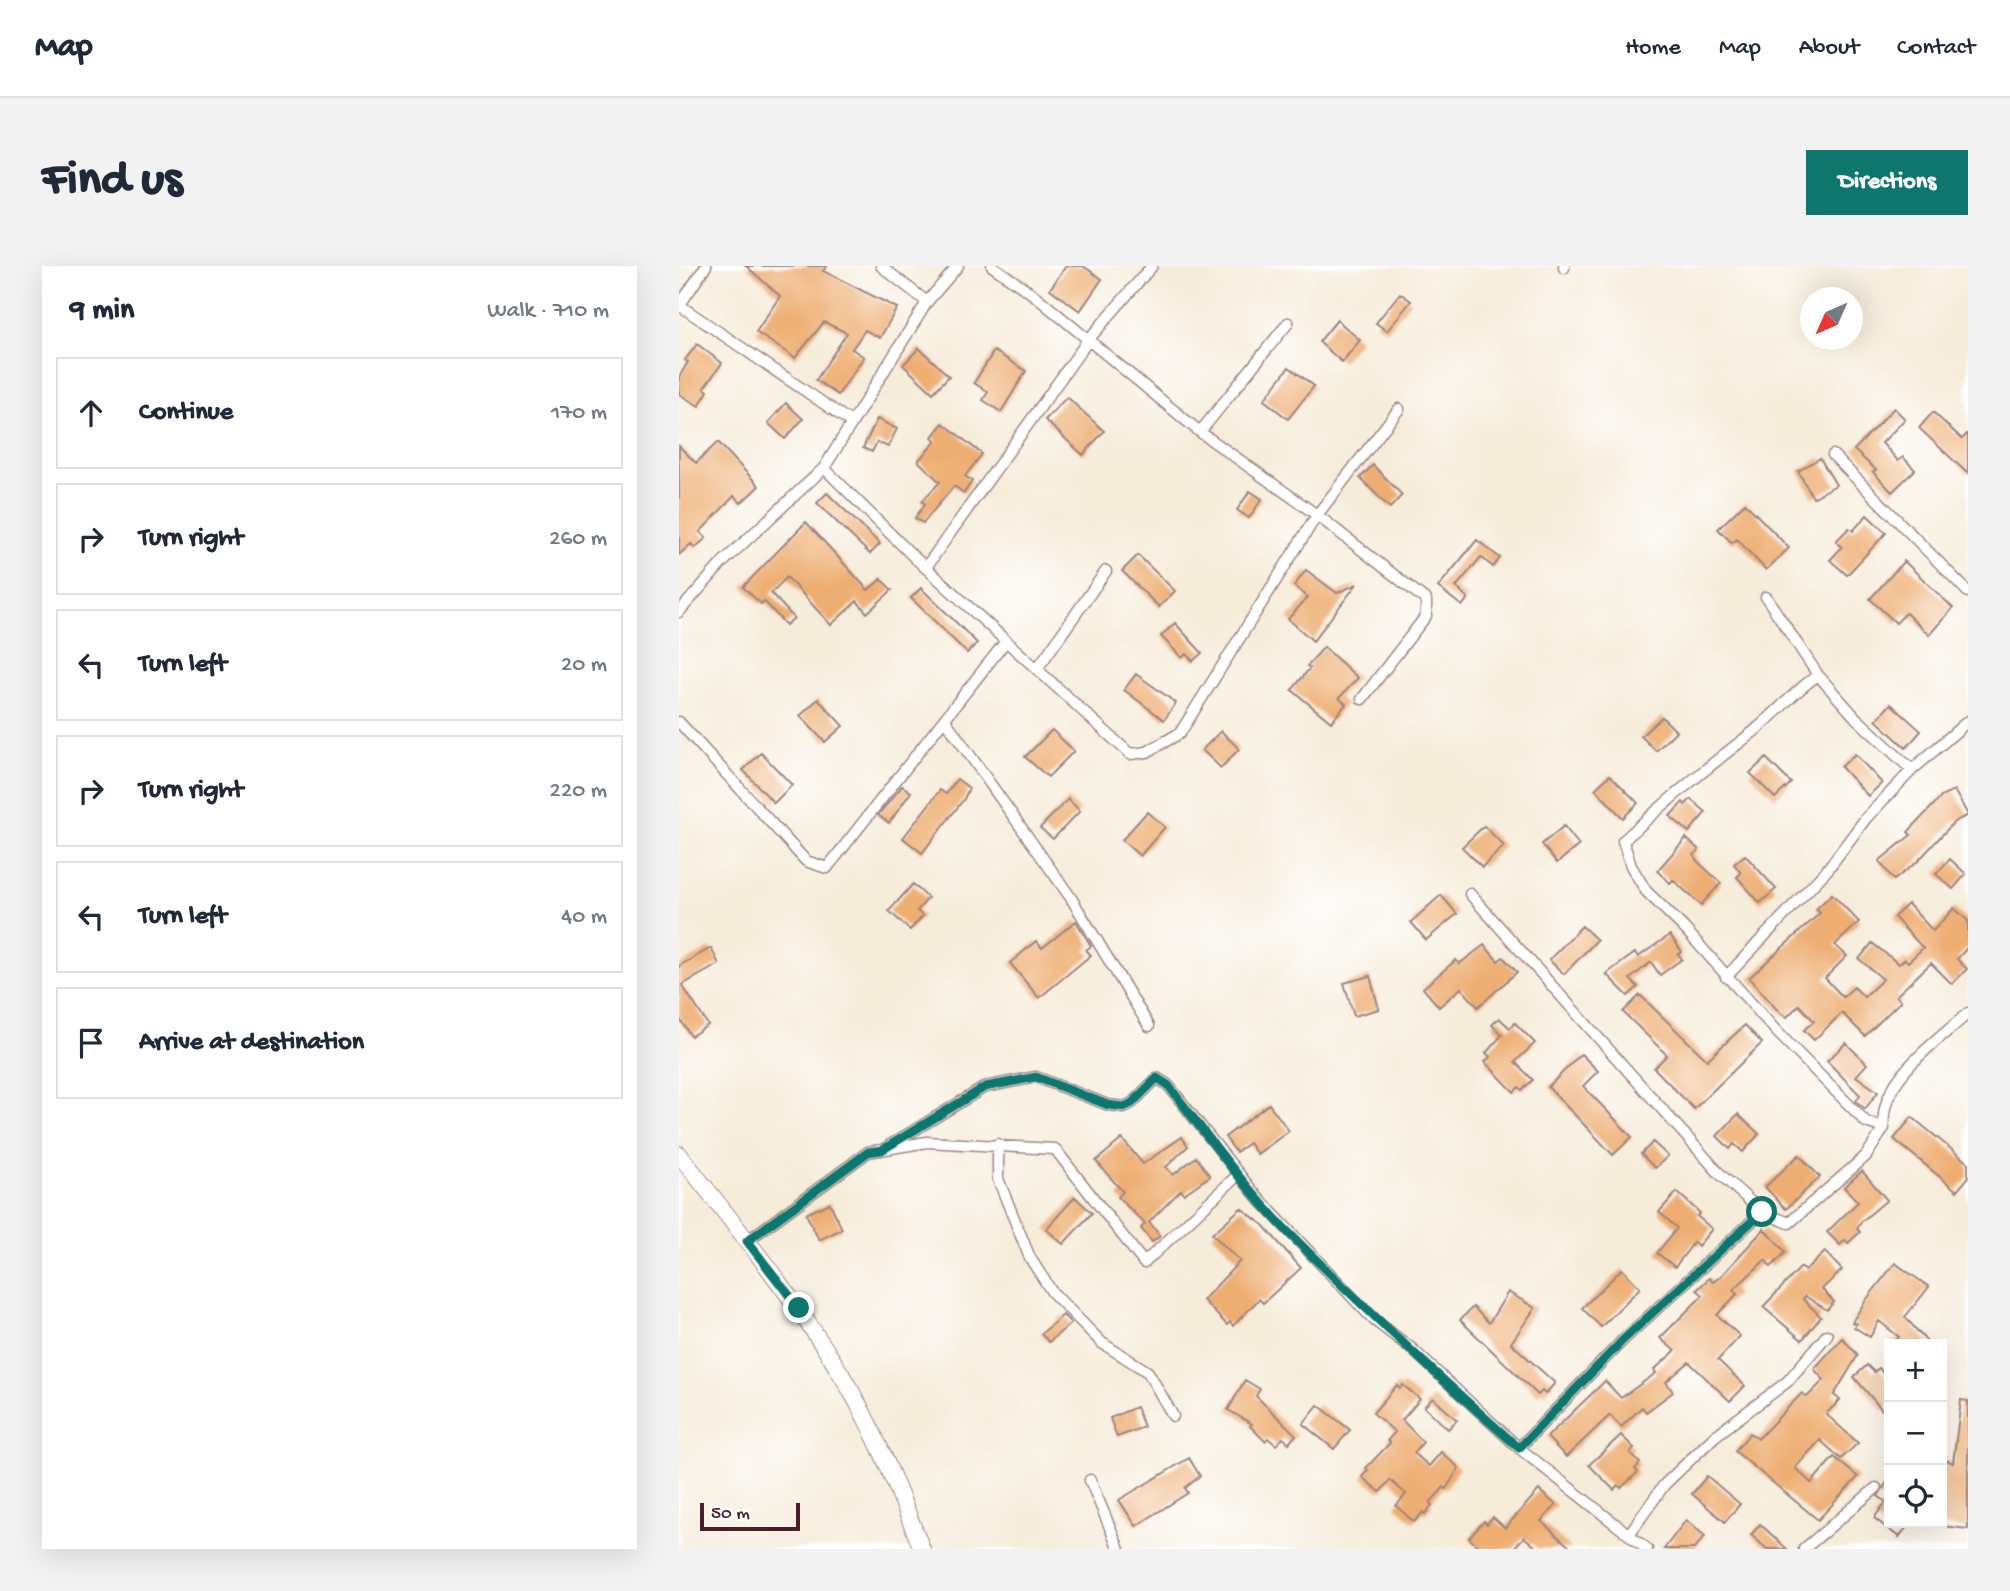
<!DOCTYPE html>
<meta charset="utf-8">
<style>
body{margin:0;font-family:"Gochi Hand",sans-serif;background:#f2f2f3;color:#1f2937}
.controls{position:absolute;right:21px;bottom:21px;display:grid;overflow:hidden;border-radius:0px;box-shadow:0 7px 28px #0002}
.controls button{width:63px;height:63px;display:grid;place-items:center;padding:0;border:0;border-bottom:2px solid #e0e1e3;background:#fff;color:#1f2937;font:35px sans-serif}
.compass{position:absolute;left:1121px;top:21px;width:63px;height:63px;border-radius:50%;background:#fff;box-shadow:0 7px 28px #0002;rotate:225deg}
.scale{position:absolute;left:21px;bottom:18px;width:100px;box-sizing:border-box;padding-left:7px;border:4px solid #4a1f2b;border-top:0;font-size:19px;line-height:24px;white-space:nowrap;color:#4a1f2b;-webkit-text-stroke:5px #fff;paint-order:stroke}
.stop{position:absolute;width:21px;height:21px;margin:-16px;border:5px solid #0f766e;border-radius:50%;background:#fff}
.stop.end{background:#0f766e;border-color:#fff;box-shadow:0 2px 7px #0008}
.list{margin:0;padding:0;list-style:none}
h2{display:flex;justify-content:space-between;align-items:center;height:91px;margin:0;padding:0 28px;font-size:30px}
h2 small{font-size:23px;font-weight:400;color:#747a83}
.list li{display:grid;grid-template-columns:46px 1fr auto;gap:21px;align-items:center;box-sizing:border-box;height:112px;margin:0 14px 14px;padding:0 14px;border:2px solid #e0e1e3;border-radius:0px}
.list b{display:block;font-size:26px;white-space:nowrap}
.list em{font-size:23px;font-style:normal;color:#747a83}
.icon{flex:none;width:38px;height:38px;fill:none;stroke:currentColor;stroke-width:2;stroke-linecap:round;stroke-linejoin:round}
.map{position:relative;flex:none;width:1289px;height:1283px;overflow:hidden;border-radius:0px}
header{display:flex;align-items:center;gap:42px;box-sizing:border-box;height:98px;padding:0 35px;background:#fff;border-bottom:2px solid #e0e1e3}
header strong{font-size:33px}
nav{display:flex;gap:38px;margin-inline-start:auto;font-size:24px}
.intro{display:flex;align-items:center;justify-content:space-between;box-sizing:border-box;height:168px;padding:0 42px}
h1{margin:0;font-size:49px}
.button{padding:18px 32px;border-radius:0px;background:#0f766e;color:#fff;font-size:24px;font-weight:700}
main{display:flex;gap:42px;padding:0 42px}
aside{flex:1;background:#fff;border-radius:0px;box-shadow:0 7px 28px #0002}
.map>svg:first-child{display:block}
.building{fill:#eeae72}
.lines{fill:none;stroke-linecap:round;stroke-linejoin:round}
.minor-casing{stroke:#a08682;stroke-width:13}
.secondary-casing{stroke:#a08682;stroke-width:18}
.minor{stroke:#fff;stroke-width:10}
.secondary{stroke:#fff;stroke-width:16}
.route{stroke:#0f766e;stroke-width:9}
</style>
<header>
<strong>Map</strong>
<nav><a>Home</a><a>Map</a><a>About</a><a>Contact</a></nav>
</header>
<div class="intro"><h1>Find us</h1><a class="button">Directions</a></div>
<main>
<aside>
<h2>9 min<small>Walk · 710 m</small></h2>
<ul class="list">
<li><svg class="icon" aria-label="ahead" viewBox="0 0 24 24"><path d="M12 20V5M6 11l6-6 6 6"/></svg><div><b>Continue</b></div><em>170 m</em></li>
<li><svg class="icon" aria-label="right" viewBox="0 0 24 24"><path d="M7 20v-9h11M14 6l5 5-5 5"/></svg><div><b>Turn right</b></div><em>260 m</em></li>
<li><svg class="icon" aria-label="left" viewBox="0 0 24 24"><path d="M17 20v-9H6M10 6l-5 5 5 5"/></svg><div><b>Turn left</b></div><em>20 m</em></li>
<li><svg class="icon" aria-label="right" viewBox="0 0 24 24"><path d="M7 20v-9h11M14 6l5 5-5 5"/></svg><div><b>Turn right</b></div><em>220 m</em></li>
<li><svg class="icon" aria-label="left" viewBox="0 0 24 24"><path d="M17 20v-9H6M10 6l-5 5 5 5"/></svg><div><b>Turn left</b></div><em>40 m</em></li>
<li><svg class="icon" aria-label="arrive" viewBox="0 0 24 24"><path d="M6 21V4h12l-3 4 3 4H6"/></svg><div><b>Arrive at destination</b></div></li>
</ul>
</aside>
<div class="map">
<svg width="1289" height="1283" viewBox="0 0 1289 1283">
<rect width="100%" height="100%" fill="#fff"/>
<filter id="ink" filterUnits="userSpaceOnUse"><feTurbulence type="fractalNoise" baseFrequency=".0143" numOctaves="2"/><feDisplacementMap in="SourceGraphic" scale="14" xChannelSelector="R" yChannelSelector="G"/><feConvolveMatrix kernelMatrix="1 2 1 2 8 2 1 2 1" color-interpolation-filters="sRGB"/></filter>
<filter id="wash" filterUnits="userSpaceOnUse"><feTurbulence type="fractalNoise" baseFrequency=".00686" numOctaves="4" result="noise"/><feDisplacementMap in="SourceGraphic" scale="28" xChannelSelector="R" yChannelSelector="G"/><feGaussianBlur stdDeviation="1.57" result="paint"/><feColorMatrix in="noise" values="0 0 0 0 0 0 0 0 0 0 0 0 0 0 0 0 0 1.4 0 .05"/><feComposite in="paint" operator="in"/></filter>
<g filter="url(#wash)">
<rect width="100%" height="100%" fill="#f6ecda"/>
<g id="blocks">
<path class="building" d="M67,0H148L144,5L218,42L201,72L186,64L173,83L185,91L159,129L137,114L168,67L145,56L116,92L77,66L101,30Z
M387,0H404L423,13L401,45L371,23Z
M721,27L732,35L708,65L697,57Z
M658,54L681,74L663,96L640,76Z
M18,78L43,97L25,122L29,125L20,140L0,128V111L9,96L6,94Z
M240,82L270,110L254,127L224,99Z
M315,85L347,105L322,146L304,134L309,126L295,117Z
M610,101L635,120L609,153L585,134Z
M388,131L425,165L404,189L366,154Z
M107,137L124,153L106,173L89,157Z
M1215,142L1226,153L1203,177L1219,195L1224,191L1236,204L1213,226L1194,206L1197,204L1175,184Z
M1254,146L1283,173L1289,167V208L1240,162Z
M198,153L218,163L209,181L198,176L193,186L184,182Z
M264,157L303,188L286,210L293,215L285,227L275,220L244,257L236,252L246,238L243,235L261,216L239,195L257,175L253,171Z
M39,176L80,220L62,237L55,230L21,266L27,272L16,282L12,278L0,289V180L17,197Z
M1141,192L1157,219L1134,232L1119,205Z
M694,199L723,229L711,242L681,212Z
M571,225L583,233L570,252L558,244Z
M148,227L201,278L191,288L138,237Z
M1066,237L1110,282L1087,304L1058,273L1053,277L1039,263Z
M1188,249L1207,267L1168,309L1151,294L1163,281L1157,275L1170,262L1174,265Z
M127,256L189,324L202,313L213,324L188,347L178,335L152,359L108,311L92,327L115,352L107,359L85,335L82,338L64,321Z
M798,274L821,292L814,301L802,291L777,321L789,332L783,340L759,321Z
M459,289L496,325L480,341L443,305Z
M1225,295L1274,342L1250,369L1227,347L1217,357L1191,333Z
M627,304L658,327L678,318L634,375L609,353L629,331L615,320Z
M242,322L298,377L288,387L232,332Z
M496,357L523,387L514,395L507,388L503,392L482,370Z
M645,381L679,412L660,432L667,438L652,456L613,424L631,402L628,400Z
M457,408L497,437L485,454L445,424Z
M139,433L164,460L146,476L121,450Z
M1212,438L1242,465L1227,482L1197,454Z
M983,451L997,465L977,485L962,470Z
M373,464L395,485L369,511L346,491Z
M542,465L560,483L542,502L523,484Z
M82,487L113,519L95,537L64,504Z
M1176,488L1203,517L1189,530L1162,501Z
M1087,492L1112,517L1096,532L1071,507Z
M931,509L959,537L944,552L916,523Z
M278,513L290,522L285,533L243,587L224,572L261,524L267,528Z
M223,520L232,526L210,557L199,549Z
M1275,524L1289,549L1275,556L1239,595L1215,614L1200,595L1232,569L1229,566L1262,531Z
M389,533L401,545L374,573L361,562Z
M1012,533L1027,546L1010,566L991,550L1004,536L1006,539Z
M468,546L486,561L461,590L443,574Z
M805,560L825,580L803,601L783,581Z
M885,560L900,579L878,597L863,578Z
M1007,572L1020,584L1015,589L1018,595L1042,617L1022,639L994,614L991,617L978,605Z
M1066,589L1097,623L1081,637L1058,611L1062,607L1055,598Z
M1271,593L1287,608L1274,623L1257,608Z
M234,618L249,632L238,645L244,650L231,664L210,645Z
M1153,628L1180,656L1156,679L1168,690L1146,712L1164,731L1175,721L1185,731L1204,713L1180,693L1193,677L1220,698L1226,693L1229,696L1244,682L1215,651L1229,638L1254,665L1275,642L1289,655V681L1278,693L1288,703L1273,718L1252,697L1217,730L1222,735L1186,770L1163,747L1135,774L1125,764L1135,755L1120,739L1108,751L1101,747L1070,712L1141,647L1137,643Z
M762,629L778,648L747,674L732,656Z
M397,655L412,680L407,684L412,689L360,732L331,697L357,675L363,682Z
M903,660L918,674L885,708L870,694Z
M991,669L1003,686L999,688L1003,693L981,709L972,696L951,713L959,721L949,730L927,708L956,687L959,691Z
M805,679L819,695L824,691L838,706L799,741L782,722L760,741L744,722L777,694L780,698Z
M32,682L40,698L3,719L29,759L12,770L0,752V700Z
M691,710L700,743L675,750L665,717Z
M961,729L1028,794L1066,759L1083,777L1015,843L975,802L988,789L944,746Z
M820,752L831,762L836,757L856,777L836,796L854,814L843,824L840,821L835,826L806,796L811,791L807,787L823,769L813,759Z
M1167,777L1188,798L1177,810L1199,826L1186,843L1177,835L1181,829L1148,795Z
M902,788L919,805L904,820L953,871L934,889L869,821Z
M590,838L610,865L578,888L570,877L557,886L546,871Z
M1059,848L1080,868L1064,886L1055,878L1051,883L1038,870Z
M1233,851L1289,897V912L1278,925L1215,873Z
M503,871L509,880L487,901L494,909L517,891L531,910L505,928L502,924L470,956L481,970L473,976L462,962L466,958L439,931L444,926L417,895L443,873L464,898Z
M974,876L989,890L976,902L962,888Z
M1120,889L1141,911L1107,943L1086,921Z
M1183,905L1208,934L1183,955L1178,963L1181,966L1169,977L1166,974L1161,979L1148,966L1179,936L1165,921Z
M998,926L1021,947L1018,950L1033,963L1019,980L1015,976L996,1001L978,987L998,962L980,946Z
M396,931L413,947L384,978L367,963Z
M151,937L163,963L140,974L127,948Z
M562,942L584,959L622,1002L584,1037L580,1033L554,1060L551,1056L548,1059L524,1034L561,995L533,968Z
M1085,963L1107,986L1092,1001L1086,994L1054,1024L1058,1028L1038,1049L1061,1070L1039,1094L1066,1120L1051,1135L1010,1096L987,1116L994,1126L967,1146L963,1141L942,1161L931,1149L887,1191L868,1171L926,1115L942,1132L977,1107L975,1104L996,1085L981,1072L1024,1029L1018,1024L1030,1012L1034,1016L1041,1011Z
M1146,986L1163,1004L1143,1023L1155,1036L1148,1044L1126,1030L1124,1033L1142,1051L1123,1074L1084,1041L1122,1001L1126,1005Z
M1216,997L1250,1021L1226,1051L1250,1078H1211L1220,1071L1200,1055L1191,1071L1175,1061L1177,1058L1173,1056L1187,1034Z
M943,1003L961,1022L922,1061L903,1042Z
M829,1026L856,1042L832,1077L876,1117L866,1128L863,1125L859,1129L781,1054L794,1041L810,1057Z
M384,1049L392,1057L370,1076L362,1068Z
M1163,1072L1179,1089L1155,1129L1161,1134L1147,1148L1179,1177L1162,1193L1141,1174L1116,1202L1132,1217L1155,1191L1179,1211L1139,1254L1056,1185L1071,1167L1079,1173L1123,1127L1128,1131L1145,1114L1135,1103Z
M1188,1099L1195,1106L1200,1102L1210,1114V1140L1204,1145L1175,1111Z
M566,1114L581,1123L577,1130L617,1169L610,1177L604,1172L597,1179L589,1172L586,1175L571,1160L573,1158L549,1144Z
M718,1119L721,1122L724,1119L741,1133L723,1154L744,1176L735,1187L750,1200L762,1186L780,1202L767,1223L765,1221L751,1237L753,1239L746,1248L744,1246L735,1256L717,1240L727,1228L711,1214L701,1226L683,1211L689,1204L687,1202L711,1177L708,1175L716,1166L694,1147Z
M754,1132L778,1154L769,1163L745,1141Z
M1282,1134L1289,1135V1263L1263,1260V1192L1274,1197Z
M639,1139L671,1164L655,1183L624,1158Z
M457,1141L465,1161L438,1171L431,1152Z
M942,1169L955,1182L951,1187L961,1197L956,1203L959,1206L942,1222L939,1219L935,1224L910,1199Z
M510,1192L521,1210L506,1222L509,1227L457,1260L440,1234Z
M1028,1210L1061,1238L1046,1256L1013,1228Z
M1210,1213V1257H1231L1220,1271L1195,1252L1207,1236L1199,1230Z
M860,1224L877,1239L862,1255L893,1283H859L845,1271L834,1283H802L790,1272L805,1255L808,1258L814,1251L826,1262Z
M1007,1254L1026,1270L1015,1283H985Z
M1081,1258L1108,1283H1088L1072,1269Z"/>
</g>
</g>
<g filter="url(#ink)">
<use href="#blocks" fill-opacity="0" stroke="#a08682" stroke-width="2"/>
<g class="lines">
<g class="minor-casing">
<path id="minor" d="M202,0L248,36
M313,0L355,29L521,166L638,249L720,143
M885,2V0
M0,39L172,156
M0,40L27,0
M521,166L609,57
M1154,189L1289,326
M145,202L248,36L279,0
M247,301L410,73L473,0
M1087,331L1139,409L1177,452L1233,504
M0,346L44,296L145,202L235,291L451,488L468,486L501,467L638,249L747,334V350L683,433
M358,403L427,305
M266,454L392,632L470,760
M0,456L127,595L148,602L327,375
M791,628L1040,907L1083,946L944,1074L840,1182
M1047,711L1148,604L1187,552L1233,504L1289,455
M1205,862C1199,813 1257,777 1289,747
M319,878V913L351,992L373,1026L423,1077L469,1106L494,1150
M203,884L306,821L357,811L429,839L445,841L453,837L478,812L489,819L579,932L695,1054L733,1083L840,1182L968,1283
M1083,946L1110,957L1187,890L1205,862L1187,856L1098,766L1005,662L967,625L952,600L944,575C985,537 1026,503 1069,470C1094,451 1113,427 1139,409
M68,975L189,886L248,876L376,883L465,997L559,909
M411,1214L440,1283
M951,1267L985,1219L1036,1170L1108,1116L1148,1069
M1125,1283L1197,1222"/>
</g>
<g class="secondary-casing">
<path id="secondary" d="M0,888C56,960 115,1030 162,1108C196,1163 219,1224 243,1283"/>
</g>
<use href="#minor" class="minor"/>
<use href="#secondary" class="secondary"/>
</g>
</g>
<g class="lines" filter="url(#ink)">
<path class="route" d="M120,1042L68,975L189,886L203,884L306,821L357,811L429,839L445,841L453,837L478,812L489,819C529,871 568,925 614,971C687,1044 763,1114 840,1182L944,1074L1083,946"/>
</g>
</svg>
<div class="controls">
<button>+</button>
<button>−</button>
<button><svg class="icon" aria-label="locate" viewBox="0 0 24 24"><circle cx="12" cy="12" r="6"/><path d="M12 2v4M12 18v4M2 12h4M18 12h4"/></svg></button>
</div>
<svg class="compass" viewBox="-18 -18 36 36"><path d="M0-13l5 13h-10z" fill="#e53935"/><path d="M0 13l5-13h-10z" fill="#747a83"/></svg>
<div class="scale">50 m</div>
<div class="stop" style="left:1083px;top:946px"></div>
<div class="stop end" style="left:120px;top:1042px"></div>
</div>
</main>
